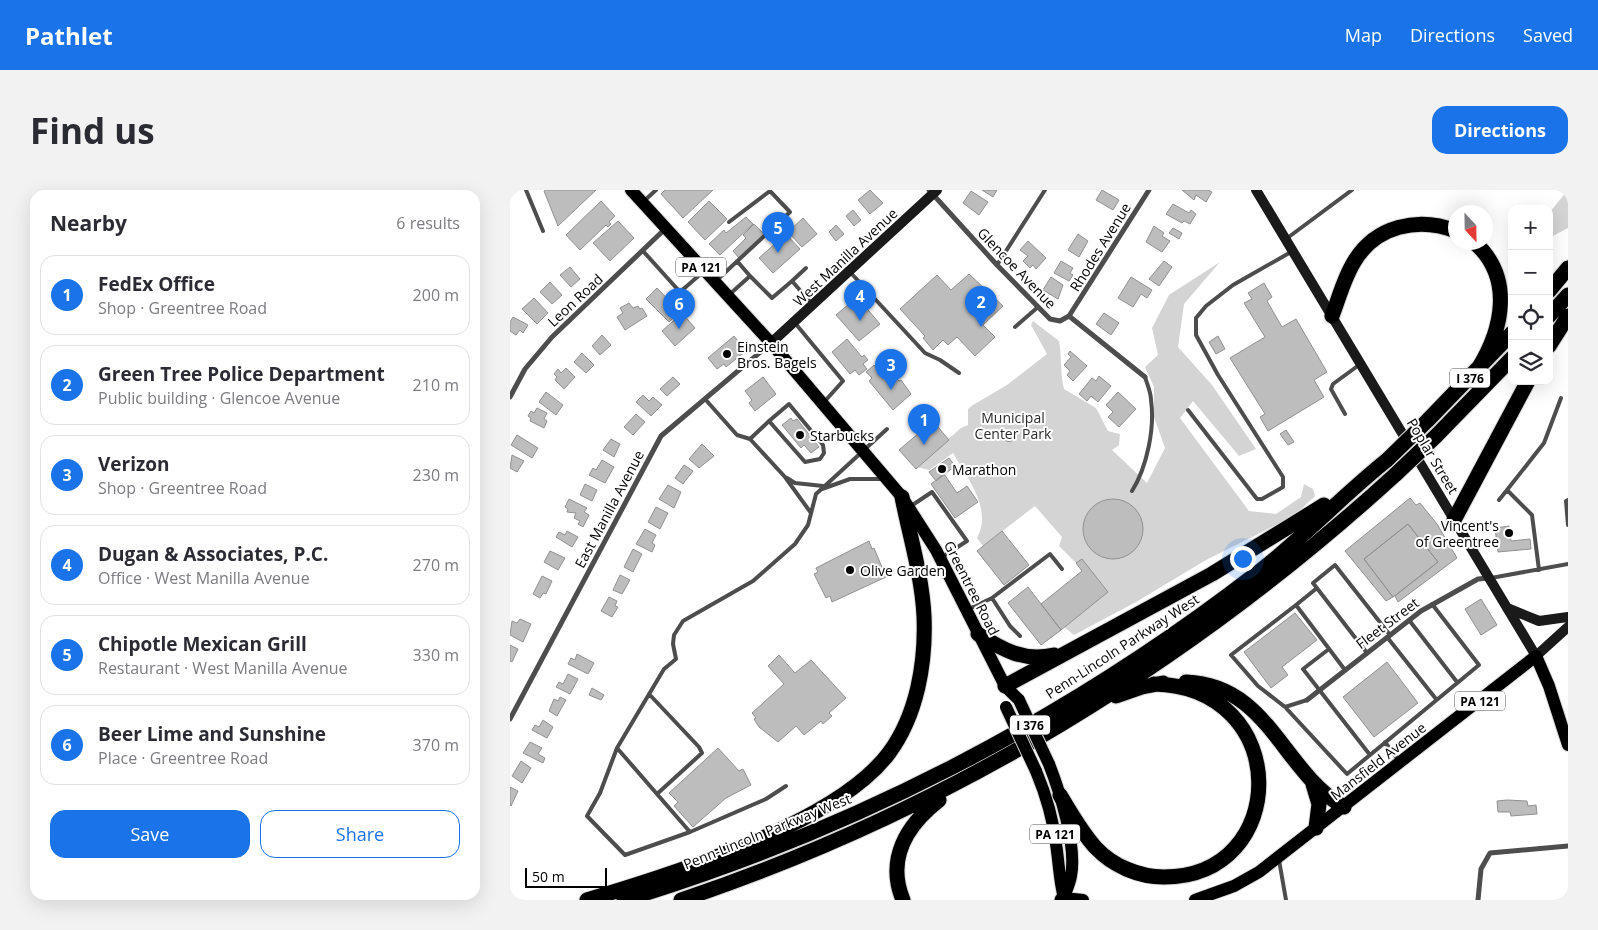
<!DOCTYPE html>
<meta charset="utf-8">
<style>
body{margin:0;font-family:"Open Sans",sans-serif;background:#f2f2f3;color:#2b2b33}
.controls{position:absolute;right:15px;top:15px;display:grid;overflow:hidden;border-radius:10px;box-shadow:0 5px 20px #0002}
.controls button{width:45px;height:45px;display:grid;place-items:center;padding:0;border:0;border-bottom:1px solid #e1e1e2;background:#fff;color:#2b2b33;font:25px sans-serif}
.compass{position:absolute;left:938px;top:15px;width:45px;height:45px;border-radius:50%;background:#fff;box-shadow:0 5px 20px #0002;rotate:158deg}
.scale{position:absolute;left:15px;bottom:12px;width:82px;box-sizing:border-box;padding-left:5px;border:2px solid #000;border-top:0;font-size:14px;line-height:18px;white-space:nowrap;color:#000;-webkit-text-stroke:4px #fff;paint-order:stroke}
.you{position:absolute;left:732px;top:368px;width:18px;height:18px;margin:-12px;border:4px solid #fff;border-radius:50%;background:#1a73e8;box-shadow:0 0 0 8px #1a73e833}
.badge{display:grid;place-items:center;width:32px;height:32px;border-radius:50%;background:#1a73e8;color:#fff;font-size:16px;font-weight:700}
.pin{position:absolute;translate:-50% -41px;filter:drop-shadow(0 1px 2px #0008)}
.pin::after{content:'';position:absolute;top:26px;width:18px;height:15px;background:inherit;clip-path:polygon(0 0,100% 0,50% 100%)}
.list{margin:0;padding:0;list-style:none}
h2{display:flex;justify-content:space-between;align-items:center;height:65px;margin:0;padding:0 20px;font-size:21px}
h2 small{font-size:16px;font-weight:400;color:#7c7c81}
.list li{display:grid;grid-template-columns:32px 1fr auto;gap:15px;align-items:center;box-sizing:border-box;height:80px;margin:0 10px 10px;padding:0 10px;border:1px solid #e1e1e2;border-radius:15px}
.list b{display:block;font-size:19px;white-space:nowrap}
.list p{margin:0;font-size:16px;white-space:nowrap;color:#7c7c81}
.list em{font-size:16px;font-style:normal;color:#7c7c81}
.actions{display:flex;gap:10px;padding:15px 20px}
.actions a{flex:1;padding:11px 0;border:1px solid #1a73e8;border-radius:15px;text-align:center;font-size:18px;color:#1a73e8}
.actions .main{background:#1a73e8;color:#fff}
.icon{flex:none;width:28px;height:28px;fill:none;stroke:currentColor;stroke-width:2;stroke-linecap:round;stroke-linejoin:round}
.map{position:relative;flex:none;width:1058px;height:710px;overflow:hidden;border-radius:15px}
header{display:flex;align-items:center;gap:30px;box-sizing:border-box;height:70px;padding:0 25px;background:#1a73e8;color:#fff}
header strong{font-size:24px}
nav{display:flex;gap:28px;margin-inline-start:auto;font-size:18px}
.intro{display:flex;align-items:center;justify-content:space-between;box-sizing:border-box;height:120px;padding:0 30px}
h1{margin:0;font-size:35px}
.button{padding:12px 22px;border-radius:15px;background:#1a73e8;color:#fff;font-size:18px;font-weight:700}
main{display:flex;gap:30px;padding:0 30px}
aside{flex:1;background:#fff;border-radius:15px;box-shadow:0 5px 20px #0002}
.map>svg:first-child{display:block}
.green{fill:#d4d4d4}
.building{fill:#bdbdbd;stroke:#919191}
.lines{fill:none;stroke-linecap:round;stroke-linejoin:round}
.primary-casing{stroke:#dbdbdb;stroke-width:14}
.highway-casing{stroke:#dbdbdb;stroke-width:17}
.lane{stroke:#4d4d4d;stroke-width:4}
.street{stroke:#4d4d4d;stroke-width:5}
.secondary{stroke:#1a1a1a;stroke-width:10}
.primary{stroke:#000;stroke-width:12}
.highway{stroke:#000;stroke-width:15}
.primary-bridge-casing{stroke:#dbdbdb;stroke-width:14;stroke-linecap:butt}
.highway-bridge-casing{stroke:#dbdbdb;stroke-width:17;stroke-linecap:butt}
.primary-bridge{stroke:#000;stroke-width:12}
.highway-bridge{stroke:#000;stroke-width:15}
.poi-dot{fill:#000;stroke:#fff;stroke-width:2}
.labels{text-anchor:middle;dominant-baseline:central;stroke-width:4;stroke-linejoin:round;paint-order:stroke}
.shield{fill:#fff;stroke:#4c4c4c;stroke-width:1}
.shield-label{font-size:12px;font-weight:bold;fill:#000}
.street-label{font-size:14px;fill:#000;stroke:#fff}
.poi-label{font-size:14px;fill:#000;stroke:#fff;text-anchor:start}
.park-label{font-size:14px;fill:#2b2b2b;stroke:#fff}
</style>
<header>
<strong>Pathlet</strong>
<nav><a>Map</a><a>Directions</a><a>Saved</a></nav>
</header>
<div class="intro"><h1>Find us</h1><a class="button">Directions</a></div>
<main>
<aside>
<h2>Nearby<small>6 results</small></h2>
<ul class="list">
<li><span class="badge">1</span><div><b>FedEx Office</b><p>Shop · Greentree Road</p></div><em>200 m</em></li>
<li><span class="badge">2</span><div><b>Green Tree Police Department</b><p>Public building · Glencoe Avenue</p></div><em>210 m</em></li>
<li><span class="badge">3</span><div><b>Verizon</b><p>Shop · Greentree Road</p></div><em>230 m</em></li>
<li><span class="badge">4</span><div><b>Dugan &amp; Associates, P.C.</b><p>Office · West Manilla Avenue</p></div><em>270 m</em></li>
<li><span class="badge">5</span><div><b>Chipotle Mexican Grill</b><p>Restaurant · West Manilla Avenue</p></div><em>330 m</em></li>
<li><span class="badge">6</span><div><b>Beer Lime and Sunshine</b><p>Place · Greentree Road</p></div><em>370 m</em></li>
</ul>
<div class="actions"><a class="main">Save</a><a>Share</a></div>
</aside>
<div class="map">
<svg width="1058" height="710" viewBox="0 0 1058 710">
<rect width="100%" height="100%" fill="#fff"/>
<path class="green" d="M1058,0V38L1039,48V23Z
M710,72L674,114L668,157L702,195L746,259L729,266L683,211L670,228L739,321L766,324L791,307L794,294L803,299L805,306L784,326L696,370L626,412L564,445L554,437L594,397L581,380L566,373L549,356L552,347L525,316L473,356L467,348C483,319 457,288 443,263L419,280L407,277L451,238L458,235V219L463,215L497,195L537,164L521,135L523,131L549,151C552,168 550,183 554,199L586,218L598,241L610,244L609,255L602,260L637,293L655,258L644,227V197L635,177L648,165L642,138L659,105Z"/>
<path class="building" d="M36,0H86L48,36L34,1Z
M155,0H203L173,28L151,4Z
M360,0L373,13L360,24L348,10Z
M472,0H487L483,7Z
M592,0L609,10L603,20L586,10Z
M672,0H698L702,2L696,12L686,5L684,10Z
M461,1L478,12L469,25L453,13Z
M91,11L105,26L99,32L101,34L98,37L96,35L70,60L56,45Z
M199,11L217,29L195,50L178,32Z
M663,14L679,23L681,20L686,24L680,34L674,31L672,33L656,24Z
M343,20L351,30L344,36L336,26Z
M236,27L243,34L210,65L199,54L214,40L216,43Z
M293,28L307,44L292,57L278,42Z
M108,31L124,48L100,71L83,53Z
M244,34L254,44L229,68L223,61L236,48L233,45Z
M326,35L334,44L326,51L319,42Z
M644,36L654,43L652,46L660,51L652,62L636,52Z
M663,38L672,43L669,49L659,43Z
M276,44L290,59L263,83L249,68Z
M568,44L578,51L569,67L558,60Z
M518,51L536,68L526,79L523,75L520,78L513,71L518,66L510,60Z
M551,71L563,78L560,83L563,85L559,91L544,83Z
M654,71L662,77L649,96L639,89Z
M60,77L70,89L61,97L50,85Z
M459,84L493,116L473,135L485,147L465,166L447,147L438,155L433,150L423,160L413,148L415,146L390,119L427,85L441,100Z
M541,87L553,95L548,109L533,100Z
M621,87L642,100L637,108L631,104L623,117L608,108Z
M40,92L52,105L42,114L30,102Z
M754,93L762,107L757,111L772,137L786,129L817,182L804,190L814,207L758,241L750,227L755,224L720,168L755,147L734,113L742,109L738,103Z
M147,98L170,122L159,132L136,109Z
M347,107L370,134L349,151L326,125Z
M24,108L38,123L27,134L12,119Z
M119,113L123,118L128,116L130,119L132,118L137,126L115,140L107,127L113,123L110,118Z
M172,123L185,138L165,156L152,141Z
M594,123L609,133L601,145L586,134Z
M3,127L18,135L13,143L10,140L6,145L0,141V132Z
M92,145L101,155L90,165L82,156Z
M224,146L236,161L216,177L214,174L207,179L198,168Z
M708,146L715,159L706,164L699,152Z
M337,149L352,167L354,165L358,170L353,174L357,179L349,185L345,180L340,184L322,162Z
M560,161L577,176L563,191L557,185L560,181L554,175L561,167L558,164Z
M72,163L84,175L76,183L64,172Z
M364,175L375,187L381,182L389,191L391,190L401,204L383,220L359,191L362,188L356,182Z
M56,178L65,187L54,199L45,190L47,187L44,184L48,179L51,183Z
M589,186L601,196L588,212L581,206L577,211L569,204L582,188L586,191Z
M163,187L170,194L157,206L150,199Z
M253,187L266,204L245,221L239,213L242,210L235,201Z
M36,202L53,215L46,225L29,212Z
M608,202L626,219L609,237L598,227L603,222L596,215Z
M133,205L139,211L143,207L152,215L141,226L126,212Z
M27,218L37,223L34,229L37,231L34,238L20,231L21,228L18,226L21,221L24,223Z
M126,224L135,232L123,245L114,237Z
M281,228L283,231L287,229L309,257L301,263L294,255L291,258L272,235Z
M423,231L439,250L406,279L389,260Z
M776,240L784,252L778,255L770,244Z
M493.5 246a5.5 5.5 0 1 1 11 0a5.5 5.5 0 1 1-11 0Z
M7,245L28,258L22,268L1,255Z
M101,249L110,254L104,267L93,260Z
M192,254L204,266L189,278L179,269Z
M2,265L14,271L7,282L0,278Z
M439,268L445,276L426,291L419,282Z
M92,270L104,277L95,293L79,285L83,278L86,280Z
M174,275L183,281L173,294L165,288Z
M434,284L447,303L457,296L468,312L445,328L421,294Z
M75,294L87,300L82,311L70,305Z
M158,295L171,302L164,318L149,309Z
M900,308L906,315L910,313L927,334L947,368L888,412L885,406L928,372L898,334L854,369L883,407L876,411L835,361Z
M59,309L77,318L74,322L79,325L73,337L68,334L70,331L64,328L66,323L57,322L58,319L55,317Z
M573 339a30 30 0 1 1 60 0a30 30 0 1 1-60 0Z
M146,317L158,323L150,339L138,332Z
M898,334L928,372L883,407L854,369Z
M999,336L1001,351L1020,349L1021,359L988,362L985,338Z
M135,339L146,345L142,353L145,355L142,362L126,354Z
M57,341L68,347L62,357L46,347L49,342L55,345Z
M492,341L519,375L494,395L467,361Z
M359,351L362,359L364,358L376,387L322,412L320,406L316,408L304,384L308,382L306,378Z
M123,359L132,364L123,382L114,377Z
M40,361L55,368L48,380L34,372Z
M572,369L598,402L551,440L531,414L572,381L566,373Z
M110,385L120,390L112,404L103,400Z
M32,386L42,391L36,404L33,403L30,408L23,404Z
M518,397L551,440L531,455L498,413Z
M99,407L107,411L105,416L108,417L102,427L91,421Z
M971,409L987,435L971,445L955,419Z
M785,423L807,450L772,477L778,485L761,498L734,462Z
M10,429L21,434L13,452L0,445L2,431L7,433Z
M0,455L8,459L2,472L0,471Z
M67,464L84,473L78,484L58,474L61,468L65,470Z
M269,465L285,483L301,470L336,508L319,523L322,526L313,534L311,531L294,545L286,536L268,552L249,537L244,529L246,528L242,523L274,494L258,476Z
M877,472L908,513L864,547L833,507Z
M58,484L68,489L60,504L46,497L49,492L53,494Z
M82,498L94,505L91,510L79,505Z
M50,507L56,510L47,526L39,521L44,509L48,511Z
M33,530L43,537L37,548L22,540L25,535L29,537Z
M20,552L32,558L28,564L35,568L33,573L13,563Z
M208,558L229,581L233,579L241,595L216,608L183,637L164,616L168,612L159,603Z
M11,571L21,578L12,593L2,586Z
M0,597L8,601L1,616L0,615Z
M997,610L1017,611L1018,616L1026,615L1027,624L1001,626L1000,622H988L987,611Z"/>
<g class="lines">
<g class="primary-casing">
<path id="primary" d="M121,0L261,153L392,307L426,360L495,496L509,510
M539,574C550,602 567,656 561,686C560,693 556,701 554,708
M526,581C536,605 543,628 546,654C549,672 549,690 554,708
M554,708L573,710
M685,710L724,696L749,682L1026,466L1039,496L1058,555"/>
</g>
<g class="highway-casing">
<path id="highway" d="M964,52C1004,87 993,139 968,179
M1039,101L1058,78
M822,126C829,108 834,88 844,72C865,36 908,26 946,41
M1039,126L1058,105
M1039,156L1058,126
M917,231L1002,143
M926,246L1002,168
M944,330L1018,191
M468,444C493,460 514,472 544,465
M676,492C759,495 772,581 834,617
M495,496L702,384L814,315
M606,506L632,497L653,493
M803,594L809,614L806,638
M550,605C561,623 572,643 586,658C603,676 629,687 654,687C781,687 783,497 644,494
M77,710C161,685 326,634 379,563C407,525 416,473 414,426C412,386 400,347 392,307
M114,710C342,641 557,530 746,384C792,349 832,306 877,270
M171,710C437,621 679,473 886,284
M393,710C376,669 397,635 429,610
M552,710L554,708"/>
</g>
<path class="lane" d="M16,0L33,41
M134,11L146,0
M776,49L842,0
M133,61L170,102L193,82
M227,71L240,86
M487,75L535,0
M340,82L415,163L430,170L449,183
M207,90L280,22L260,1L219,32
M282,91L296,78
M220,104L240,86L262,108L282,91L302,114
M285,133L333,191L315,211
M505,137L528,117
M195,209L227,245L240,249
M678,220L747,309H752L773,297V287L708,185L686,145V128L696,116L723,95L781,62
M835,224L821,199L823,194L849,175
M259,231L279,214L313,255L314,263L310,269L295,272L259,231L240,249L275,287L301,323
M277,288L285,293L313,296
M312,299L340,289H373
M997,300L1034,253L1051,208
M622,301C637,277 645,238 641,210C641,202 637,194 635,187
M989,310L997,300L1022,325L1029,380
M1058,310L1056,311L1058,335
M401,316L422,302L457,351L432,367
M981,388L1058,374
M807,398L786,415L835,480
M482,408L540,364L552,379
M786,415L721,465L748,496L775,517L837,584L969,475L922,414
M459,419L482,408L500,436L510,446
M899,430L947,492
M877,447L926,509
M819,459L793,479L860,565
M857,463L803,393L825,375L880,445
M139,504L189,557L192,563L147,604
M775,517L797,510
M875,552L889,571
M107,558L90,603L77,626L115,665L180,642
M276,596L256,609L180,642L107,558L154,479L166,469L163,454L164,445L173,431L243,391L285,354L298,335L306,304L377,239
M769,670L776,710"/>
<path class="street" d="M419,0L487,75L540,129L550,131L559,126L635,187
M559,126L639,0
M0,207L15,179L42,147L156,38
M797,510L911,421L968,389L978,388
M0,529L151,246L260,154
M968,710L971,679L980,663L1058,656"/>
<path class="secondary" d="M746,0L1026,466L1058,437
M261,153L427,0
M997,418L1029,431L1058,427"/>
<use href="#primary" class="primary"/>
<use href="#highway" class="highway"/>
<g class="primary-bridge-casing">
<path id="primary-bridge" d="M509,510L539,574
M496,517L526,581"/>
</g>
<g class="highway-bridge-casing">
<path id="highway-bridge" d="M877,270L917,231
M886,284L926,246"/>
</g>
<use href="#primary-bridge" class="primary-bridge"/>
<use href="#highway-bridge" class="highway-bridge"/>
</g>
<g class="poi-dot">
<circle cx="217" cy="164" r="5"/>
<circle cx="290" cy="245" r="5"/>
<circle cx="432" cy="279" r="5"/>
<circle cx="999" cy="343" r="5"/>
<circle cx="340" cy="380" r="5"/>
</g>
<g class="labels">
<g class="shield">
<rect x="166" y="67.5" width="50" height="19" rx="4"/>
<rect x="940" y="178.5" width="40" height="19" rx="4"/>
<rect x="945" y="501.5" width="50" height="19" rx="4"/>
<rect x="500" y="525.5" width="40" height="19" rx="4"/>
<rect x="520" y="634.5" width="50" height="19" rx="4"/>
</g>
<g class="shield-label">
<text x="191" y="77">PA 121</text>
<text x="960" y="188">I 376</text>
<text x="970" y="511">PA 121</text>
<text x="520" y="535">I 376</text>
<text x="545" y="644">PA 121</text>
</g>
<g class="street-label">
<text transform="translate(590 57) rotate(-58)">Rhodes Avenue</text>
<text transform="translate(335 67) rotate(-43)">West Manilla Avenue</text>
<text transform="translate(507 78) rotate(46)">Glencoe Avenue</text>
<text transform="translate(65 110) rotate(-43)">Leon Road</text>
<text transform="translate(923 266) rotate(59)">Poplar Street</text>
<text transform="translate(99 319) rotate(-62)">East Manilla Avenue</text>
<text transform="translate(462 398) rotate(63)">Greentree Road</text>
<text transform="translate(877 433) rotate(-37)">Fleet Street</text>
<text transform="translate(612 456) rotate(-33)">Penn-Lincoln Parkway West</text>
<text transform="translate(868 571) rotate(-38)">Mansfield Avenue</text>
<text transform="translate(257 641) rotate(-22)">Penn-Lincoln Parkway West</text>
</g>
<g class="poi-label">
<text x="227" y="156">Einstein<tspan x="227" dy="16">Bros. Bagels</tspan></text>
<text x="300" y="245">Starbucks</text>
<text x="442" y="279">Marathon</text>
<text x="989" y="335" text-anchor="end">Vincent's<tspan x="989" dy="16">of Greentree</tspan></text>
<text x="350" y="380">Olive Garden</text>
</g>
<g class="park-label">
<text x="503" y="227">Municipal<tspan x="503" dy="16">Center Park</tspan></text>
</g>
</g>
</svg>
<div class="controls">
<button>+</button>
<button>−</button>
<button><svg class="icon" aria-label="locate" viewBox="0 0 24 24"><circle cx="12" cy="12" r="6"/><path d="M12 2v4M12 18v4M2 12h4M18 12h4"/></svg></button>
<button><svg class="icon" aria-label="layers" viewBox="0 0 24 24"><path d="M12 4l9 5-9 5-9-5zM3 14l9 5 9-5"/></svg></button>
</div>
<svg class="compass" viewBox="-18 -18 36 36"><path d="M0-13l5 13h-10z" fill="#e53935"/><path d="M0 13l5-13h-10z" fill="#7c7c81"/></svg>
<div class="scale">50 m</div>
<div class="you"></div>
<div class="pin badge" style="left:414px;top:255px">1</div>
<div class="pin badge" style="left:471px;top:137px">2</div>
<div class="pin badge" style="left:381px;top:200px">3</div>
<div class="pin badge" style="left:350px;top:131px">4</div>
<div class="pin badge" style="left:268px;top:63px">5</div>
<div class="pin badge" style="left:169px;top:139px">6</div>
</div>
</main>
